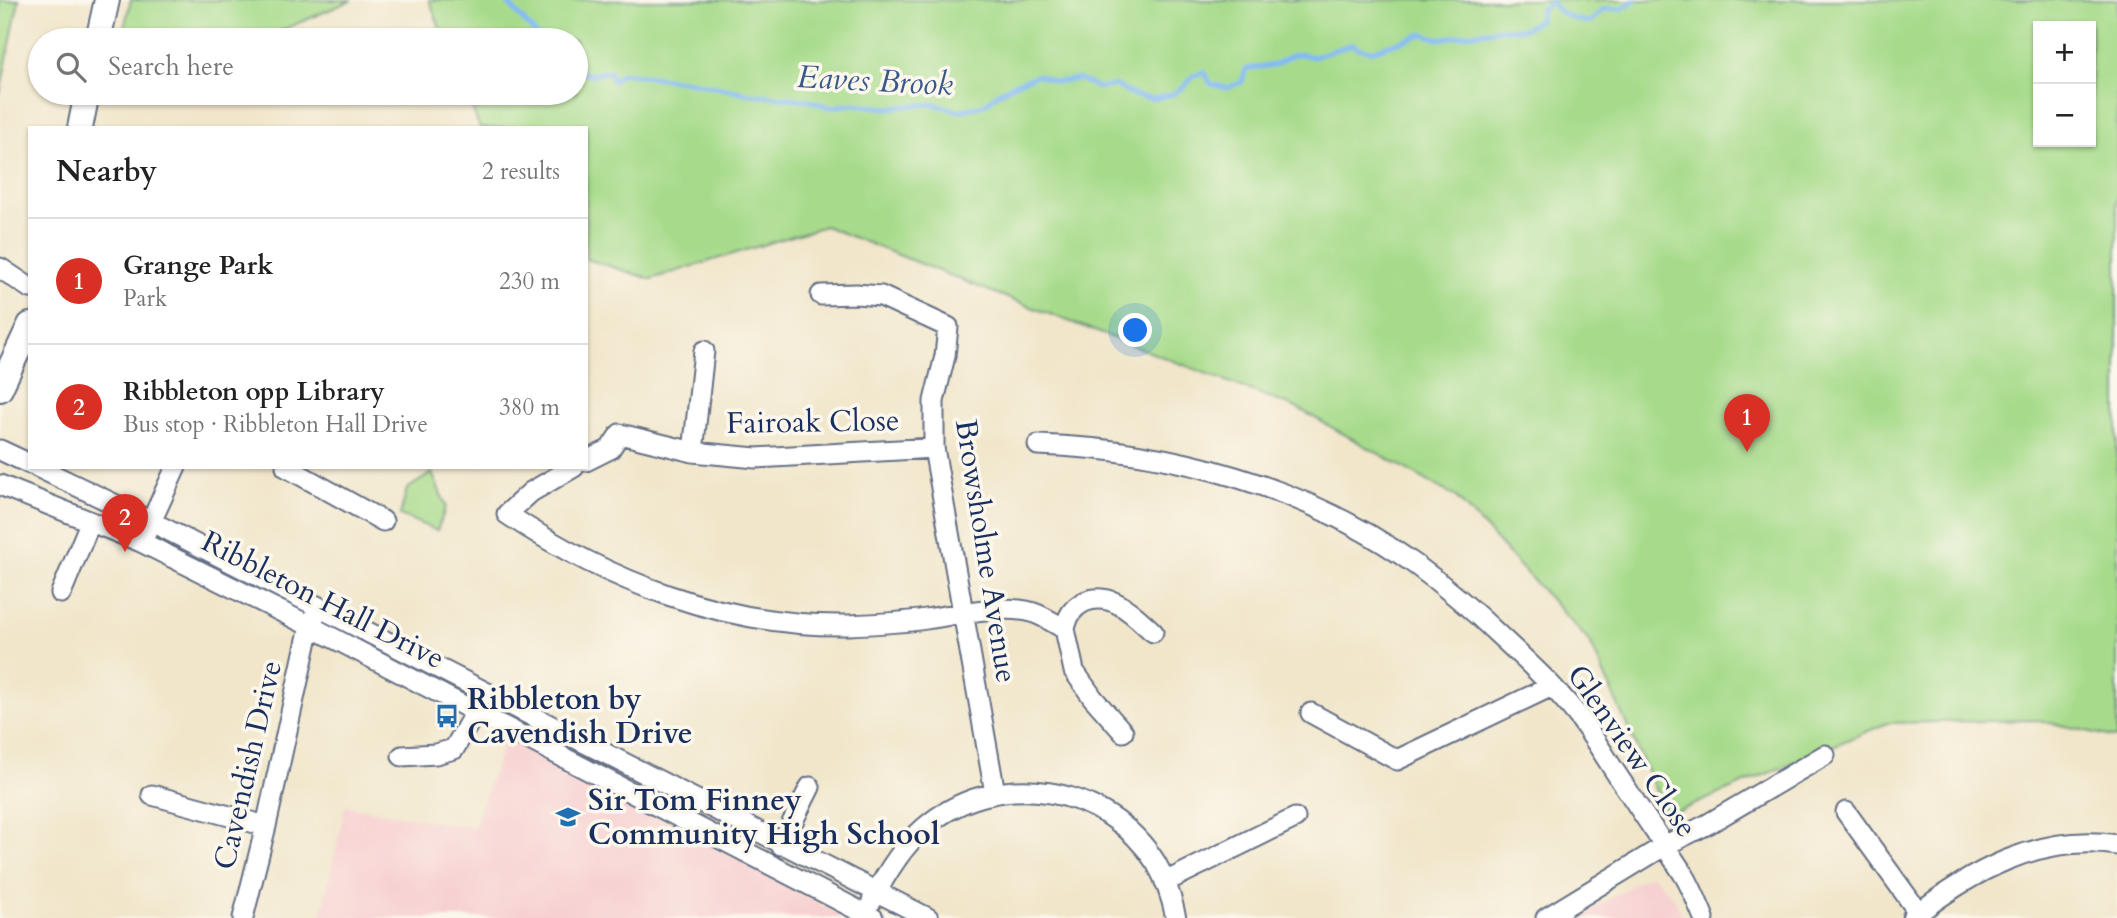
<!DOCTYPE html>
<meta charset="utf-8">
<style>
body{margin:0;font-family:Cardo,serif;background:#f2f2f2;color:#222}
.controls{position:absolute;right:21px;top:21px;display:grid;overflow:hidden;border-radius:0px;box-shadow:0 2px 5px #0004}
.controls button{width:63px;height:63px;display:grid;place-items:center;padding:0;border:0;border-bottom:2px solid #e0e0e0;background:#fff;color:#222;font:35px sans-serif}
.you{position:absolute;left:1136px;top:331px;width:24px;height:24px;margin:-18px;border:5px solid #fff;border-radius:50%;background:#1a73e8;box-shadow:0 0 0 10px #1a73e833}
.badge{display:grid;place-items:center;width:46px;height:46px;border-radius:50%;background:#d93025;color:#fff;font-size:23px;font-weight:700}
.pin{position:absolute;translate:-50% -58px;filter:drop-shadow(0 2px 4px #0008)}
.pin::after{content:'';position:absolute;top:37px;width:24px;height:21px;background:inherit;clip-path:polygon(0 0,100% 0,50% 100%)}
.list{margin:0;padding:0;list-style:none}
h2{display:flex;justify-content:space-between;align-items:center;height:91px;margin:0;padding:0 28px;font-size:30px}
h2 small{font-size:23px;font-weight:400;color:#767676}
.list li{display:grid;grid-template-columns:46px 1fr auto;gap:21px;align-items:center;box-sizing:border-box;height:126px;padding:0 28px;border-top:2px solid #e0e0e0}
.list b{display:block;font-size:26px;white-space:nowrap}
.list p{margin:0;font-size:23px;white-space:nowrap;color:#767676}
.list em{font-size:23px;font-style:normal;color:#767676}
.icon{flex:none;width:38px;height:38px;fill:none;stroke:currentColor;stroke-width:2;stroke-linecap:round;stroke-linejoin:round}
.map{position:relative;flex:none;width:2117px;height:918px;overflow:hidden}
.search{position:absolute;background:#fff;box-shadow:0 2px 5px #0004;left:28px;top:28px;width:560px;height:77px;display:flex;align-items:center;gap:18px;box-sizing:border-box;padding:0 24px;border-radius:38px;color:#767676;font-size:26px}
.panel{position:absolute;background:#fff;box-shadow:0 2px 5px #0004;left:28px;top:126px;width:560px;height:343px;border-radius:0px}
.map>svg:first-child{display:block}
.built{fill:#f7cfd0}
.park{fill:#a7db8b;stroke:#618574;stroke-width:2;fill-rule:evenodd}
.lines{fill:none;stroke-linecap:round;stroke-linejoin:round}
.stream{stroke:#83baf3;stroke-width:5}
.minor-casing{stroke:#666f84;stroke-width:23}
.major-casing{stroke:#666f84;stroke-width:28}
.minor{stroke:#fff;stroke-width:19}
.major{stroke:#fff;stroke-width:24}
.labels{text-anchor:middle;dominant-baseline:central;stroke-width:7;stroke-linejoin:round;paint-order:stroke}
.street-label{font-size:30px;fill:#1b2f5e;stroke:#fbf7ec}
.poi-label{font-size:30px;font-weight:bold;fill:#1b2f5e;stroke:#fbf7ec;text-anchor:start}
.water-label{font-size:32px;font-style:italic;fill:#3a598b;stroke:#fbf7ec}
</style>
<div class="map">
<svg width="2117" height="918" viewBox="0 0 2117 918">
<rect width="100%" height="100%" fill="#fbf7ec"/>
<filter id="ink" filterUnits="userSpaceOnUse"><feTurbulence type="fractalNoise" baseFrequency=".0143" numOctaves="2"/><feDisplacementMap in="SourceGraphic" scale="14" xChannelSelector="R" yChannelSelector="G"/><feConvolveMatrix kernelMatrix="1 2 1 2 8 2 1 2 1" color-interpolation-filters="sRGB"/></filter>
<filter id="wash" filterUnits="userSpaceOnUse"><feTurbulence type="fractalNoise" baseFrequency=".00686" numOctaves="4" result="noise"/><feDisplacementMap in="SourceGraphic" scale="28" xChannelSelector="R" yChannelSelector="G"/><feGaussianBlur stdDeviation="1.57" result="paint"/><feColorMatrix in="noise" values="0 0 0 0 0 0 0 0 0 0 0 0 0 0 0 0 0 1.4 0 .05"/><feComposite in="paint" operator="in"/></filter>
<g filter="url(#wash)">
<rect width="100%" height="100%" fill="#f1e6ca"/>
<path class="built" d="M506,736L846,918H321L345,806L474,828Z
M1651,874L1674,898L1683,918H1577Z"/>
<path class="park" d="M0,0H19L0,93Z
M131,0H352L259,40H121Z
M429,0H2117V738L2038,720L1887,723L1667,816L1590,642L1456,497L1297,408L979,287L825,226L651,279L586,259V128H480L466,93H576V40H445ZM2038,26H2091V142H2038Z
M432,473L446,506L437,531L400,515L407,489Z"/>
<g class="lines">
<path class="stream" d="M505,0L541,40
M576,71L592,75L609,71L613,81L622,73L691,82L750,94L807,100L830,107L855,104L886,108L933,104L959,111L984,105L997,94L1016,83L1038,75L1056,82L1078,79L1099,88L1115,85L1133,95L1153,99L1173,94L1186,85L1193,76L1204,72L1211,84L1227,88L1242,82L1246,69L1274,65L1293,55L1302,54L1313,57L1353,44L1357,48L1371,51L1423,34L1439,39L1500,29H1524L1539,20L1541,10L1551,2C1561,16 1574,20 1590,22L1604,9H1622L1635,0"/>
</g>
</g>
<g filter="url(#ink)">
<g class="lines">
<g class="minor-casing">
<path id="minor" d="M0,268L30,288
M821,295L856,294L881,296L948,327L945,356L934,401V448L995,793
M704,351L693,452L756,458L934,448
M1038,445C1171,449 1308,487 1416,565C1446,587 1474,611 1501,637C1528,662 1555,687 1578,716C1596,740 1611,767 1628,791C1646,819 1666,847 1684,875C1692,888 1698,904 1704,918
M0,450L30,464
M586,461L610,449L620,434L693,452
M37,467L152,522L928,918
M286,467L383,521
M574,467L531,492L507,514C607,581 725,627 847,625C873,624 900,623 926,619C960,614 992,605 1027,611C1040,613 1053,623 1065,629C1068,616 1072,608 1084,602C1112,590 1134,615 1153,632
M0,485L141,542L310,626L873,918
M146,533L176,467
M61,593L90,523
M1065,629L1074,671L1093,698L1123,732
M1311,713L1397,760L1552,686
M402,756L436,754L454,749L470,721L473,709
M152,795L266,826
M1846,812L1919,913
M781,845L810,787
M1165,882L1295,818
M872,901C885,875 902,847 924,828C995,766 1107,784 1156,863C1166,880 1172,899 1176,918
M243,918L266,826L310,626L315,616
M1546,918L1664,846L1708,824L1825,755
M1912,918C1970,872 2040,833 2117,845"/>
</g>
<g class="major-casing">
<path id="major" d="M98,40L107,0
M80,128L87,93
M0,389L30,325"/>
</g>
<use href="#minor" class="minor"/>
<use href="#major" class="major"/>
</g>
</g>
<defs>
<g id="bus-bare" transform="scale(1.89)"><path d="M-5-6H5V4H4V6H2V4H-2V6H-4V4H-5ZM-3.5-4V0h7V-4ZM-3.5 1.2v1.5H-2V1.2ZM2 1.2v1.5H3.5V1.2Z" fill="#1f6fb2" stroke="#fbf7ec" stroke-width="2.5" paint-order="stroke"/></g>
<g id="school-bare" transform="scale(1.89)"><path d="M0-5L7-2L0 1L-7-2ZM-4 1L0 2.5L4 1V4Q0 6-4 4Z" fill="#1f6fb2" stroke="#fbf7ec" stroke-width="2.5" paint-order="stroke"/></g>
</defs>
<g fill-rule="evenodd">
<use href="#bus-bare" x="447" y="716"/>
<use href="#school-bare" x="568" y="817"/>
</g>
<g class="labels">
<g class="street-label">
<text transform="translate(813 422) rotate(-1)">Fairoak Close</text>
<text transform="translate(986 551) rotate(81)">Browsholme Avenue</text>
<text transform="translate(323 600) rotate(27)">Ribbleton Hall Drive</text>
<text transform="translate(1632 751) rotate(55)">Glenview Close</text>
<text transform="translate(248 765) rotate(-77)">Cavendish Drive</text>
</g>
<g class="poi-label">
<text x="467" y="699">Ribbleton by<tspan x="467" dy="34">Cavendish Drive</tspan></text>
<text x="588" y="800">Sir Tom Finney<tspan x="588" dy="34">Community High School</tspan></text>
</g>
<g class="water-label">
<text transform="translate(875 81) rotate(3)">Eaves Brook</text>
</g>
</g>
</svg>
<div class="controls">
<button>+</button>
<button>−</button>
</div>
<div class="you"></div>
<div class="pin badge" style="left:1747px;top:452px">1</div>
<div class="pin badge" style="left:125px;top:552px">2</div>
<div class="search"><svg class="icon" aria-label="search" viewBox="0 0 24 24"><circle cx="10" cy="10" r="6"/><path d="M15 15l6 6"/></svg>Search here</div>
<section class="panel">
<h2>Nearby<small>2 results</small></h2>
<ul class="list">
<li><span class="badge">1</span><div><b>Grange Park</b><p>Park</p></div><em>230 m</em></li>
<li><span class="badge">2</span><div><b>Ribbleton opp Library</b><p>Bus stop · Ribbleton Hall Drive</p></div><em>380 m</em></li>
</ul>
</section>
</div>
